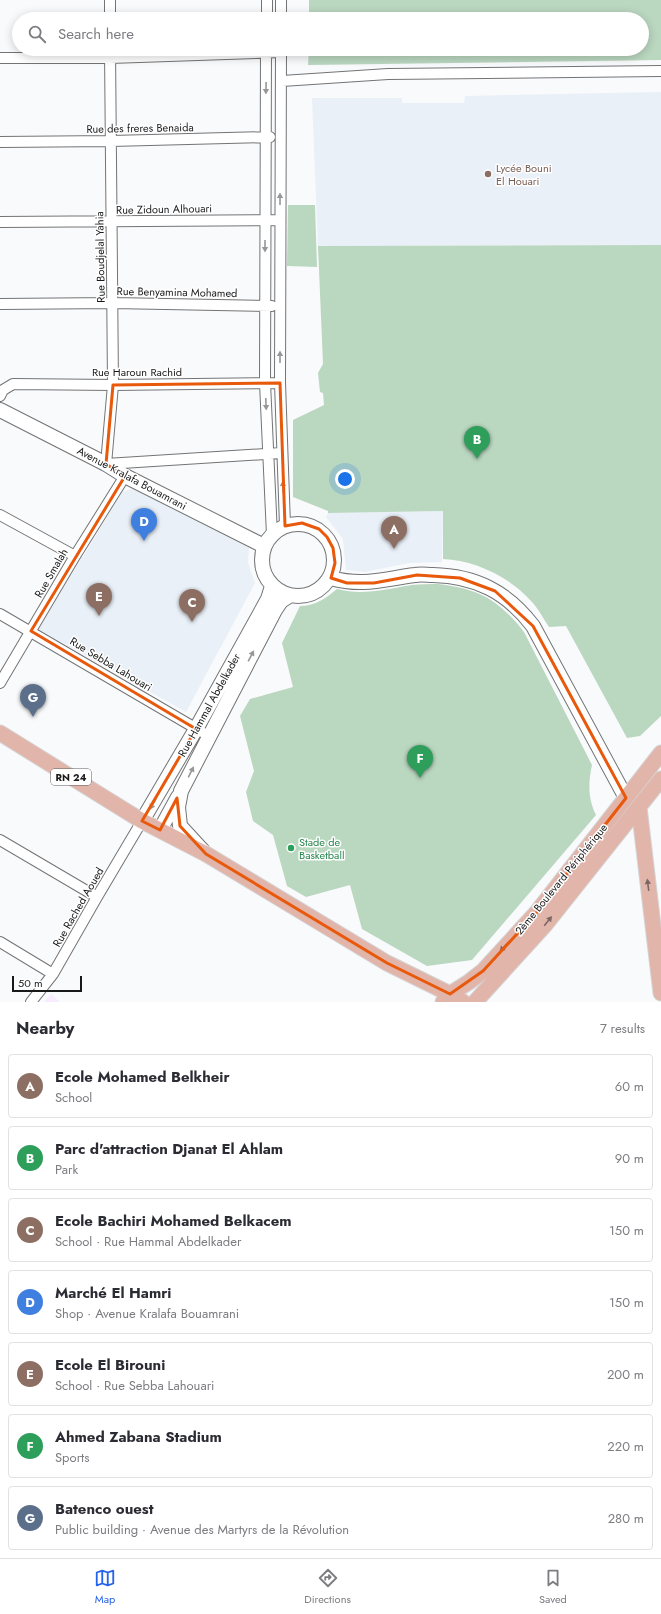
<!DOCTYPE html>
<meta charset="utf-8">
<style>
body{margin:0;font-family:Jost,sans-serif;background:#f2f2f3;color:#2b2b33}
.scale{position:absolute;left:12px;bottom:10px;width:70px;box-sizing:border-box;padding-left:4px;border:2px solid #181819;border-top:0;font-size:11px;line-height:14px;white-space:nowrap;color:#181819;-webkit-text-stroke:3px #fff;paint-order:stroke}
.you{position:absolute;left:345px;top:479px;width:14px;height:14px;margin:-10px;border:3px solid #fff;border-radius:50%;background:#1a73e8;box-shadow:0 0 0 6px #1a73e833}
.badge{display:grid;place-items:center;width:26px;height:26px;border-radius:50%;background:#2563eb;color:#fff;font-size:13px;font-weight:700}
.pin{position:absolute;translate:-50% -33px;filter:drop-shadow(0 1px 2px #0008)}
.pin::after{content:'';position:absolute;top:21px;width:14px;height:12px;background:inherit;clip-path:polygon(0 0,100% 0,50% 100%)}
.list{margin:0;padding:0;list-style:none}
h2{display:flex;justify-content:space-between;align-items:center;height:52px;margin:0;padding:0 16px;font-size:17px}
h2 small{font-size:13px;font-weight:400;color:#7c7c81}
.list li{display:grid;grid-template-columns:26px 1fr auto;gap:12px;align-items:center;box-sizing:border-box;height:64px;margin:0 8px 8px;padding:0 8px;border:1px solid #e1e1e2;border-radius:4px}
.list b{display:block;font-size:15px;white-space:nowrap}
.list p{margin:0;font-size:13px;white-space:nowrap;color:#7c7c81}
.list em{font-size:13px;font-style:normal;color:#7c7c81}
.icon{flex:none;width:22px;height:22px;fill:none;stroke:currentColor;stroke-width:2;stroke-linecap:round;stroke-linejoin:round}
.map{position:relative;flex:none;width:661px;height:1002px;overflow:hidden}
.search{position:absolute;background:#fff;box-shadow:0 2px 10px #0003;left:12px;right:12px;top:12px;height:44px;display:flex;align-items:center;gap:10px;box-sizing:border-box;padding:0 14px;border-radius:22px;color:#7c7c81;font-size:15px}
.sheet{height:556px;background:#fff}
nav{display:flex;justify-content:space-around;align-items:center;box-sizing:border-box;height:56px;border-top:1px solid #e1e1e2;background:#fff;font-size:11px;color:#7c7c81}
nav a{display:grid;justify-items:center;gap:2px}
nav .on{color:#2563eb}
.map>svg:first-child{display:block}
.built{fill:#e9f0f7}
.medical{fill:#f8ebff}
.green{fill:#bad7c0}
.lines{fill:none;stroke-linecap:round;stroke-linejoin:round}
.street-casing{stroke:#737476;stroke-width:12}
.secondary-casing{stroke:#737476;stroke-width:16}
.primary-casing{stroke:#d5d5d6;stroke-width:17}
.street{stroke:#fff;stroke-width:10}
.secondary{stroke:#fff;stroke-width:14}
.primary{stroke:#e2b5aa;stroke-width:15}
.oneway{fill:#979798}
.oneway2{fill:#7d6662}
.marked{fill:none;stroke:#e8590c;stroke-width:3;stroke-linejoin:round}
.education-dot{fill:#8d6e63;stroke:#fff;stroke-width:1.5}
.leisure-dot{fill:#2e9e5b;stroke:#fff;stroke-width:1.5}
.labels{text-anchor:middle;dominant-baseline:central;stroke-width:3;stroke-linejoin:round;paint-order:stroke}
.shield{fill:#fff;stroke:#5d5d5e;stroke-width:1}
.shield-label{font-size:10px;font-weight:bold;fill:#181819}
.street-label{font-size:11px;fill:#181819;stroke:#fff}
.education-label{font-size:11px;fill:#785e54;stroke:#fff;text-anchor:start}
.leisure-label{font-size:11px;fill:#27864d;stroke:#fff;text-anchor:start}
</style>
<div class="map">
<svg width="661" height="1002" viewBox="0 0 661 1002">
<rect width="100%" height="100%" fill="#f9fafc"/>
<path class="built" d="M661,92V245L318,246L312,98H402V103H464L465,96Z
M134,488L249,548L248,563L255,583L186,712L38,629L80,556L83,557L122,492Z
M443,511L442,562L409,563L365,572L346,570L343,539L326,517L328,513Z"/>
<path class="medical" d="M51,994L60,1002H44Z"/>
<path class="green" d="M309,0H661V60L308,65L309,49H642V19H309Z
M288,205H315L317,267L287,266Z
M661,245V716L640,736L627,738L566,626L549,627C543,618 538,608 531,601C510,577 474,560 443,559V511L328,513V511L293,497V420L324,405L323,393L320,392L318,373L323,364L318,246Z
M438,584C479,589 498,599 524,632L592,765C588,783 588,799 596,815L472,960L427,966L362,929L350,885L306,897L287,886L273,835L253,821L246,792L254,771L240,716L250,699L293,687L282,643L300,606C315,606 325,599 337,589C362,596 387,589 412,585C421,584 429,584 438,584Z"/>
<g class="lines">
<g class="street-casing">
<path id="street" d="M110,0V19
M267,19V0
M281,19V0
M110,49L113,385L106,464L281,453
M266,49L265,383L272,535
M281,49L280,383L285,526
M0,58H110L281,52
M282,81L388,74L661,71
M0,142L111,141L270,137
M0,222L280,220
M0,304L113,303L272,306
M0,396L3,390L13,384L113,385L280,383
M0,515L75,556
M0,614L202,732
M0,683L75,556L125,476
M0,840L97,897
M0,942L53,974
M31,1002L53,974L97,897L142,821"/>
</g>
<g class="secondary-casing">
<path id="secondary" d="M0,410L106,464L125,476L264,546
M262 560a36 36 0 1 1 72 0a36 36 0 1 1-72 0Z
M331,578C363,587 383,579 415,575C421,574 427,575 433,575C476,576 507,592 533,626L626,798
M142,821L196,729L268,599L272,586
M160,830L178,797
M203,851L180,826L178,807L181,791L275,610L281,601L289,596"/>
</g>
<g class="primary-casing">
<path id="primary" d="M0,733L142,821L206,854L387,963L450,994L463,1002
M639,807L661,993
M443,1002L450,994L469,982L483,971L537,912L661,753
M475,1002L545,925L661,779"/>
</g>
<use href="#street" class="street"/>
<use href="#secondary" class="secondary"/>
<use href="#primary" class="primary"/>
</g>
<defs><path id="oneway-solid" d="M-6-.8H1V-3.2L6.5 0L1 3.2V.8H-6Z"/></defs>
<g class="oneway">
<use href="#oneway-solid" transform="translate(266 88) rotate(91)"/>
<use href="#oneway-solid" transform="translate(280 199) rotate(-90)"/>
<use href="#oneway-solid" transform="translate(265 246) rotate(90)"/>
<use href="#oneway-solid" transform="translate(280 357) rotate(-90)"/>
<use href="#oneway-solid" transform="translate(266 404) rotate(88)"/>
<use href="#oneway-solid" transform="translate(283 487) rotate(-93)"/>
<use href="#oneway-solid" transform="translate(251 656) rotate(-62)"/>
<use href="#oneway-solid" transform="translate(191 772) rotate(-63)"/>
<use href="#oneway-solid" transform="translate(153 804) rotate(120)"/>
</g>
<g class="oneway2">
<use href="#oneway-solid" transform="translate(648 885) rotate(-97)"/>
<use href="#oneway-solid" transform="translate(548 921) rotate(-51)"/>
<use href="#oneway-solid" transform="translate(504 947) rotate(133)"/>
</g>
<path class="marked" d="M280,383L285,526L302,523L319,529L327,537L333,548L335,563L331,578L347,583H374L417,575L460,578L495,591L533,626L626,798L537,912L483,971L450,994L387,963L206,854L180,826L177,798L160,830L142,821L196,729L31,631L125,476L106,464L113,385Z"/>
<circle class="education-dot" cx="488" cy="174" r="4"/>
<circle class="leisure-dot" cx="291" cy="848" r="4"/>
<g class="labels">
<rect class="shield" x="51" y="769" width="40" height="16" rx="3"/>
<g class="shield-label">
<text x="71" y="777">RN 24</text>
</g>
<g class="street-label">
<text transform="translate(140 128) rotate(-1)">Rue des freres Benaida</text>
<text transform="translate(164 209) rotate(-1)">Rue Zidoun Alhouari</text>
<text transform="translate(100 257) rotate(-91)">Rue Boudjelal Yahia</text>
<text transform="translate(177 292) rotate(1)">Rue Benyamina Mohamed</text>
<text x="137" y="372">Rue Haroun Rachid</text>
<text transform="translate(132 478) rotate(28)">Avenue Kralafa Bouamrani</text>
<text transform="translate(51 573) rotate(-60)">Rue Smalah</text>
<text transform="translate(111 664) rotate(31)">Rue Sebba Lahouari</text>
<text transform="translate(209 705) rotate(-61)">Rue Hammal Abdelkader</text>
<text transform="translate(561 879) rotate(-51)">2ème Boulevard Périphérique</text>
<text transform="translate(78 907) rotate(-60)">Rue Rached Aoued</text>
</g>
<g class="education-label">
<text x="496" y="168">Lycée Bouni<tspan x="496" dy="13">El Houari</tspan></text>
</g>
<g class="leisure-label">
<text x="299" y="842">Stade de<tspan x="299" dy="13">Basketball</tspan></text>
</g>
</g>
</svg>
<div class="scale">50 m</div>
<div class="you"></div>
<div class="pin badge" style="left:394px;top:549px;background:#8d6e63">A</div>
<div class="pin badge" style="left:477px;top:459px;background:#2e9e5b">B</div>
<div class="pin badge" style="left:192px;top:622px;background:#8d6e63">C</div>
<div class="pin badge" style="left:144px;top:541px;background:#3f7fe0">D</div>
<div class="pin badge" style="left:99px;top:616px;background:#8d6e63">E</div>
<div class="pin badge" style="left:420px;top:778px;background:#2e9e5b">F</div>
<div class="pin badge" style="left:33px;top:717px;background:#5c6f8a">G</div>
<div class="search"><svg class="icon" aria-label="search" viewBox="0 0 24 24"><circle cx="10" cy="10" r="6"/><path d="M15 15l6 6"/></svg>Search here</div>
</div>
<section class="sheet">
<h2>Nearby<small>7 results</small></h2>
<ul class="list">
<li><span class="badge" style="background:#8d6e63">A</span><div><b>Ecole Mohamed Belkheir</b><p>School</p></div><em>60 m</em></li>
<li><span class="badge" style="background:#2e9e5b">B</span><div><b>Parc d'attraction Djanat El Ahlam</b><p>Park</p></div><em>90 m</em></li>
<li><span class="badge" style="background:#8d6e63">C</span><div><b>Ecole Bachiri Mohamed Belkacem</b><p>School · Rue Hammal Abdelkader</p></div><em>150 m</em></li>
<li><span class="badge" style="background:#3f7fe0">D</span><div><b>Marché El Hamri</b><p>Shop · Avenue Kralafa Bouamrani</p></div><em>150 m</em></li>
<li><span class="badge" style="background:#8d6e63">E</span><div><b>Ecole El Birouni</b><p>School · Rue Sebba Lahouari</p></div><em>200 m</em></li>
<li><span class="badge" style="background:#2e9e5b">F</span><div><b>Ahmed Zabana Stadium</b><p>Sports</p></div><em>220 m</em></li>
<li><span class="badge" style="background:#5c6f8a">G</span><div><b>Batenco ouest</b><p>Public building · Avenue des Martyrs de la Révolution</p></div><em>280 m</em></li>
</ul>
</section>
<nav>
<a class="on"><svg class="icon" aria-label="map" viewBox="0 0 24 24"><path d="M3 6l6-2 6 2 6-2v14l-6 2-6-2-6 2zM9 4v14M15 6v14"/></svg>Map</a>
<a><svg class="icon" aria-label="directions" viewBox="0 0 24 24"><path d="M12 3l9 9-9 9-9-9zM9 14v-3h6M13 9l2 2-2 2"/></svg>Directions</a>
<a><svg class="icon" aria-label="saved" viewBox="0 0 24 24"><path d="M7 4h10v16l-5-4-5 4z"/></svg>Saved</a>
</nav>
